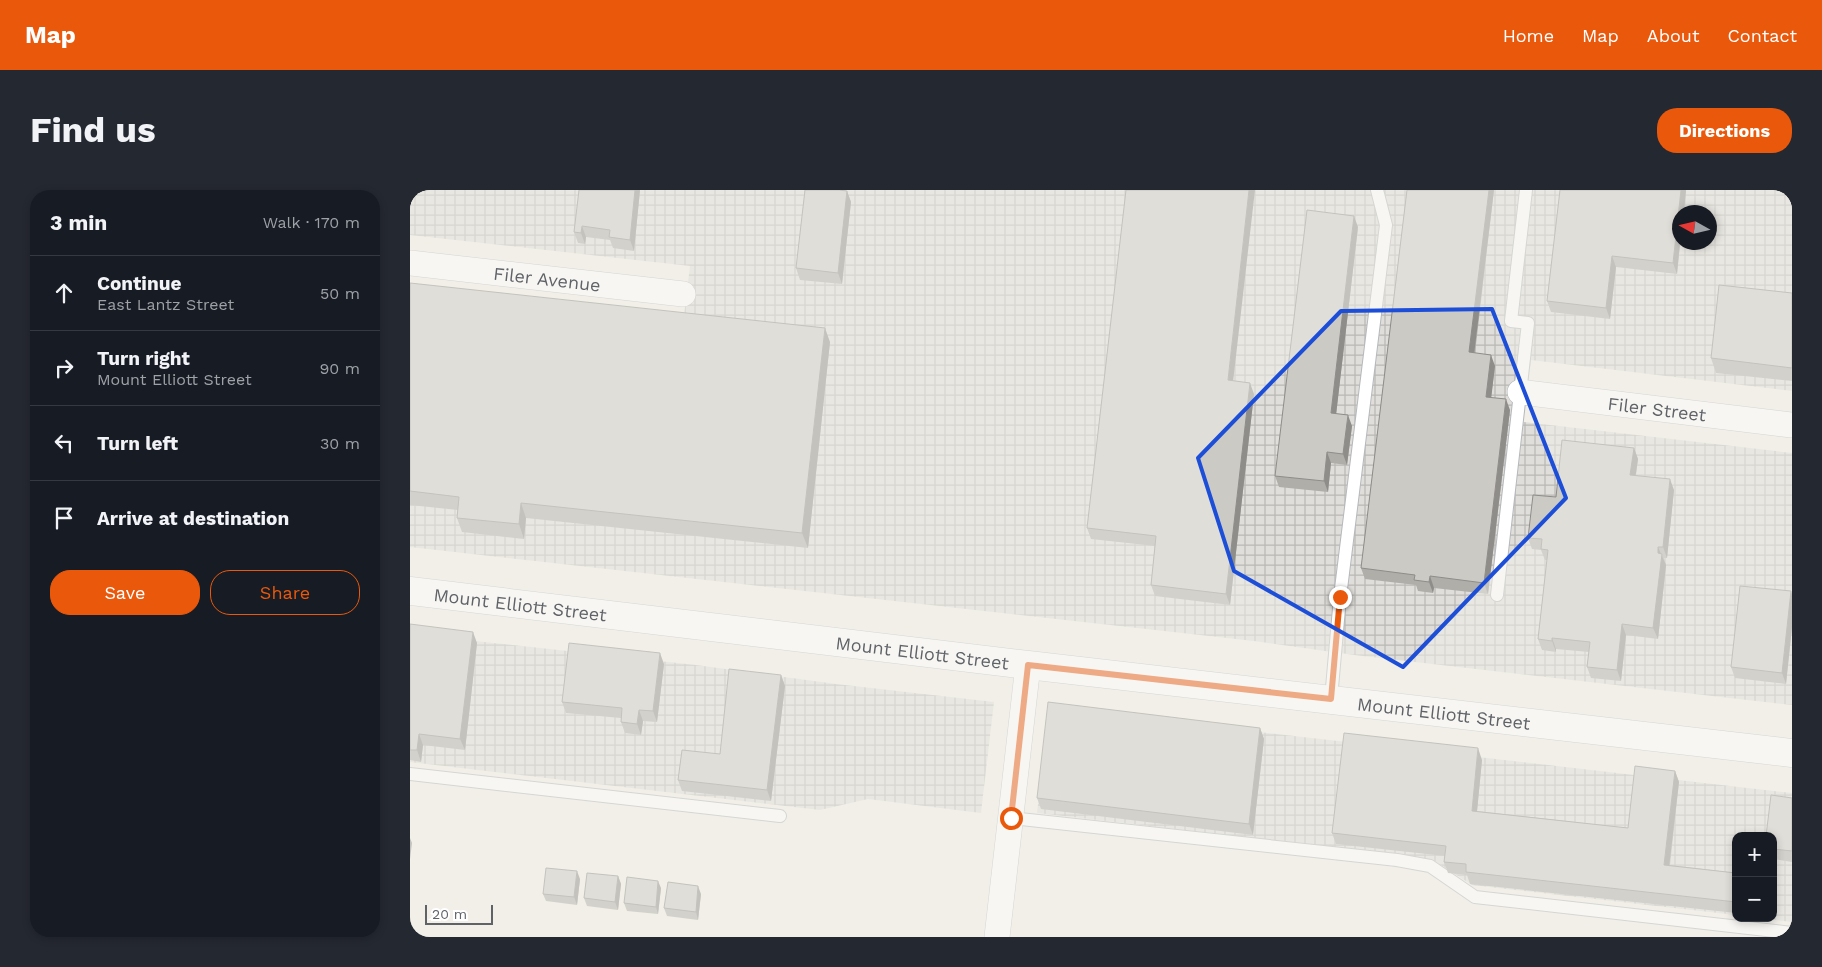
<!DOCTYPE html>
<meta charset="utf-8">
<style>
body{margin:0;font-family:"Work Sans",sans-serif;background:#242831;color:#f1f3f6}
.controls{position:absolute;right:15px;bottom:15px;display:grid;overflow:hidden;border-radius:10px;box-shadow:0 2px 8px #0003}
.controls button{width:45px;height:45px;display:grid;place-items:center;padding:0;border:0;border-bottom:1px solid #363941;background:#171b24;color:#f1f3f6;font:25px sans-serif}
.compass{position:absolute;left:1262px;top:15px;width:45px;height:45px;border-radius:50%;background:#171b24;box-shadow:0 2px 8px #0003;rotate:278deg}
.scale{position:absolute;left:15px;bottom:12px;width:68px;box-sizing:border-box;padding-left:5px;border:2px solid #5f6368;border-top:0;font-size:14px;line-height:18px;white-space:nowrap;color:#5f6368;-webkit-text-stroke:4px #fff;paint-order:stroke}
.stop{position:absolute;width:15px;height:15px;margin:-11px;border:4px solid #ea580c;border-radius:50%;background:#fff}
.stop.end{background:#ea580c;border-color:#fff;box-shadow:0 1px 5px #0008}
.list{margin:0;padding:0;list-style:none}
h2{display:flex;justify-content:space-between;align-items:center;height:65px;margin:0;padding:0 20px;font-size:21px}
h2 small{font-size:16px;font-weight:400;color:#9ea1a6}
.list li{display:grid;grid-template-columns:32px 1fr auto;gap:15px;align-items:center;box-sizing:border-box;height:75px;padding:0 20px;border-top:1px solid #363941}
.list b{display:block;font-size:19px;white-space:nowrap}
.list p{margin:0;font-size:16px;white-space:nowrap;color:#9ea1a6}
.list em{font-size:16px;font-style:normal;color:#9ea1a6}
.actions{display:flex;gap:10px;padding:15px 20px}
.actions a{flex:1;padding:11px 0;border:1px solid #ea580c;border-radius:20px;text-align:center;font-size:18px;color:#ea580c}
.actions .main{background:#ea580c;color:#fff}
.icon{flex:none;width:28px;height:28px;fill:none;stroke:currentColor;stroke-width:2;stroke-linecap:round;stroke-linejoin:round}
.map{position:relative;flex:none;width:1382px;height:747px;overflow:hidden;border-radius:20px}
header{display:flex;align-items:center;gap:30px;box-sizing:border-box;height:70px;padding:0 25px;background:#ea580c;color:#fff}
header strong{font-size:24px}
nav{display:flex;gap:28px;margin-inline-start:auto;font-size:18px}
.intro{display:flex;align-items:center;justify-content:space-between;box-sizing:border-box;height:120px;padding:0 30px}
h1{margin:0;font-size:35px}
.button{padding:12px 22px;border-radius:20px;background:#ea580c;color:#fff;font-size:18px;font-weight:700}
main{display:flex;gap:30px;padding:0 30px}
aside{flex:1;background:#171b24;border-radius:20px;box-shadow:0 2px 8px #0003}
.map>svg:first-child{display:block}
.industrial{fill:url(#industrial-grid);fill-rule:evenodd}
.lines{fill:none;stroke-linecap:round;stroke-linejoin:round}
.lane-casing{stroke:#b5b8bc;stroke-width:14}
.street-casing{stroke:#b5b8bc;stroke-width:26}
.secondary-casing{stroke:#b6babf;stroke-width:29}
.lane{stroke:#fff;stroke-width:12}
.street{stroke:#fff;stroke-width:25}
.secondary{stroke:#fff;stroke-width:28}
.wall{fill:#afaea9}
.shaded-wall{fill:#8f8d8a}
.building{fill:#cccac5;stroke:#8f8d8a}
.route{stroke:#ea580c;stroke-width:6}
.marked{fill:none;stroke:#1d4ed8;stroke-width:4;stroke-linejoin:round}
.labels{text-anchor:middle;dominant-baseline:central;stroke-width:4;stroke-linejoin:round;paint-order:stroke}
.street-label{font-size:18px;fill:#5f6368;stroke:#fff}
</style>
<header>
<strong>Map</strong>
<nav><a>Home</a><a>Map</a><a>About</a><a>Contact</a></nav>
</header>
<div class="intro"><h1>Find us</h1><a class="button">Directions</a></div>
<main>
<aside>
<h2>3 min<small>Walk · 170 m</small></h2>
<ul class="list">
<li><svg class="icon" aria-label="ahead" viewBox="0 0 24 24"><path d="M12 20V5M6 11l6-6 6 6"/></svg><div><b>Continue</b><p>East Lantz Street</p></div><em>50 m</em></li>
<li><svg class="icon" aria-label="right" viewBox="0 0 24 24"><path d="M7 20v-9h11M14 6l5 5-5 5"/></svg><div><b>Turn right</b><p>Mount Elliott Street</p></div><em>90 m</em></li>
<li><svg class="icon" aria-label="left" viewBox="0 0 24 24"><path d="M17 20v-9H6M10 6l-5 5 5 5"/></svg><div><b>Turn left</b></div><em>30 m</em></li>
<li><svg class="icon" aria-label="arrive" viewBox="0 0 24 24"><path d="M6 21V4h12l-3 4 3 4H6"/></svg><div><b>Arrive at destination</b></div></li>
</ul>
<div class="actions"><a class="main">Save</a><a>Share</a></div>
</aside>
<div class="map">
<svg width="1382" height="747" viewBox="0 0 1382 747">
<defs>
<pattern id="industrial-grid" width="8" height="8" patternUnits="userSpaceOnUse" patternTransform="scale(1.25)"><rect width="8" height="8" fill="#e0deda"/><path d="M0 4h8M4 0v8" fill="none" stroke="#b9b8b5"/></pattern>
</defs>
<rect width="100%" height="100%" fill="#f1efe8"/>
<path class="industrial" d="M0,0H1382V201L1121,170L1113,232L1382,263V515L944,465L844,451L0,357V103L273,134L280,76L0,45ZM1270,22H1300V52H1270Z
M0,444L286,475L426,494L584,512L571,623L458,609L410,620L0,572Z
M639,518L1382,603V732L1352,728H1363V646H1326V725L1062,695L1023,670L924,657L627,623Z"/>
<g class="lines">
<g class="lane-casing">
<path id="lane" d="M1087,405L1118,133L1101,131L1116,0
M921,509L930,407L976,35L967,0
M0,584L370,626
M601,628L987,670L1020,676L1065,707L1382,743"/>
</g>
<g class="street-casing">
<g id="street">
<path id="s1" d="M0,73L273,104"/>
<path id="s2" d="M1110,202L1382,235"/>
<path d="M587,747L618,475"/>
</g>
</g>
<g class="secondary-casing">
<g id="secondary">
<path id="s3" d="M0,401L618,475L1382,563"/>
</g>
</g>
<use href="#lane" class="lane"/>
<use href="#street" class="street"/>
<use href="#secondary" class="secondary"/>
</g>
<path class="wall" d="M230,0L224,61L203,58L200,50L176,47L175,54L168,53L164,42Z
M997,0H1084L1065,163L1085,176L1081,207L1100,220L1078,404L1024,398L1023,403L1008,401L1006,395L955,389L951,378Z
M1276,0L1267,84L1206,77L1200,129L1141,122L1137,111Z
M437,1L441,12L432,94L390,90L386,78Z
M948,37L926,224L942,236L937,275L921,273L918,302L869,297L865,286Z
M0,93L420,152L398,358L116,328L114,349L52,342L47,328L48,320L0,315Z
M1382,103V191L1306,183L1301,168Z
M823,191L844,204L820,415L745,406L741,395L745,356L681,349L677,338Z
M1224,258L1228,269L1226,285L1264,300L1257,368H1254L1256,375L1248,449L1216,445L1211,491L1181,488L1177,477L1179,462L1146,459V462L1132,460L1128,449L1137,370H1135L1131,360L1122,359L1118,348L1146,307Z
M1381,401L1382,405V437L1376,494L1325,488L1321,477Z
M0,434L67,453L55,560L13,555L11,572L0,570Z
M254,474L247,532L233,531L231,545L215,543L211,532V528L156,523L152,512Z
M371,485L375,496L361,611L272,601L268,590L310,564Z
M850,538L854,549L843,645L631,619L627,608Z
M1072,570L1067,621L1218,638L1265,581L1269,592L1260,675L1326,683V723L1060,694L1057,685L1038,683L1034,672L1035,666L926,654L922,643Z
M1382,608V672L1363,669V646Z
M208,686L211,694L208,720L177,716L174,708Z
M170,689L167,715L136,711L133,704Z
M251,698L248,724L217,721L214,713Z
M291,704L288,730L257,726L254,718Z"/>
<path class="shaded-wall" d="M225,0H230L224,61L220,50Z
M839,0H845L822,201L818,190Z
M1079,0H1084L1063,173L1059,162Z
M1271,0H1276L1274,22H1270V52L1267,84L1263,73Z
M437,1L441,12L432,94L428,83Z
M944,26L948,37L925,234L921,223Z
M172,36L176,47L175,54L171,43Z
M1202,66L1206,77L1200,129L1196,118Z
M415,138L420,152L398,358L392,343Z
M1081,165L1085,176L1080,218L1076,207Z
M840,193L844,204L820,415L816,404Z
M1096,209L1100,220L1078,404L1074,393Z
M938,225L942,236L937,275L933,264Z
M1224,258L1228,269L1224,296L1220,285Z
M917,262L921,273L918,302L914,291Z
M1260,289L1264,300L1257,368L1253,357Z
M111,313L116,328L114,349L109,334Z
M1248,357L1256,375L1248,449L1243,438Z
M1020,386L1024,398L1023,403L1019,392Z
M1381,401L1382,405V437L1376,494L1372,483Z
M1212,434L1216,445L1211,491L1207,480Z
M63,442L67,453L55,560L50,549Z
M1142,448L1146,459V462L1142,451Z
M250,463L254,474L247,532L243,521Z
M371,485L375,496L361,611L357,600Z
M229,520L233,531L231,545L227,534Z
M850,538L854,549L843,645L839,634Z
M9,544L13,555L11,572L7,560Z
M1068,558L1072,570L1066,632L1062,621Z
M1265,581L1269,592L1258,686L1254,675Z
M0,648L2,653L0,669Z
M167,681L170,689L167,715L164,707Z
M208,686L211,694L208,720L205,712Z
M248,691L251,698L248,724L246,717Z
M288,696L291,704L288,730L286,722Z"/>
<path class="building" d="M169,0H225L220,50L199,47L200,40L172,36L171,43L164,42Z
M395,0H429L437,1L428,83L386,78Z
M716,0H839L818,190L840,193L816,404L741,395L746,346L677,338Z
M997,0H1079L1059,162L1081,165L1076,207L1096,209L1074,393L1020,386L1019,392L1004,390L1005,385L951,378Z
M1150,0H1271L1263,73L1202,66L1196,118L1137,111Z
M897,20L944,26L921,223L938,225L933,264L917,262L914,291L865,286Z
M0,93L415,138L392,343L111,313L109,334L47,328L49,307L0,301Z
M1309,95L1382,103V178L1301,168Z
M1152,250L1224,258L1220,285L1260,289L1253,357H1248V363L1252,364L1243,438L1212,434L1207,480L1177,477L1180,452L1142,448V451L1128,449L1138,360L1131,359L1132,349L1118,348L1123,305L1146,307Z
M1330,396L1381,401L1372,483L1321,477Z
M0,434L63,442L50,549L9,544L7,560H0Z
M159,453L250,463L243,521L229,520L227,534L211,532L212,518L152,512Z
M319,479L371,485L357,600L268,590L272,560L310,564Z
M638,512L850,538L839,634L627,608Z
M934,543L1068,558L1062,621L1218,638L1225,576L1265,581L1254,675L1326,683V712L1056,682V674L1034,672L1036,656L922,643Z
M1361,605L1382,608V661L1363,659V646H1356Z
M136,678L167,681L164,707L133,704Z
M177,683L208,686L205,712L174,708Z
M217,687L248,691L246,717L214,713Z
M258,692L288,696L286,722L254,718Z"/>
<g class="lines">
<path class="route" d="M601,628L618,475L921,509L930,407"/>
</g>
<path d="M0 0H1382V747H0ZM1082,119L1156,308L993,477L824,381L788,268L931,121Z" fill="#f1efe8" fill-opacity=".55" fill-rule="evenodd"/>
<path class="marked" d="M1082,119L1156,308L993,477L824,381L788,268L931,121Z"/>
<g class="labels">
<g class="street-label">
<text stroke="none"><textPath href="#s1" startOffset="138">Filer Avenue</textPath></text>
<text stroke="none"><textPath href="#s2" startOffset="138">Filer Street</textPath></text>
<text stroke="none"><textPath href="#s3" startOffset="111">Mount Elliott Street</textPath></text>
<text stroke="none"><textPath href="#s3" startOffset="516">Mount Elliott Street</textPath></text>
<text stroke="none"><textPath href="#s3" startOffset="1041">Mount Elliott Street</textPath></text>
</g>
</g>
</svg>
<div class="controls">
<button>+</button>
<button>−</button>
</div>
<svg class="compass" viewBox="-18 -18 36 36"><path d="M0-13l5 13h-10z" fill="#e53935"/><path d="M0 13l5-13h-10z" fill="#9ea1a6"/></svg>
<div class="scale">20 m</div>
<div class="stop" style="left:601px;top:628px"></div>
<div class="stop end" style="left:930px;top:407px"></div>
</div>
</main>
